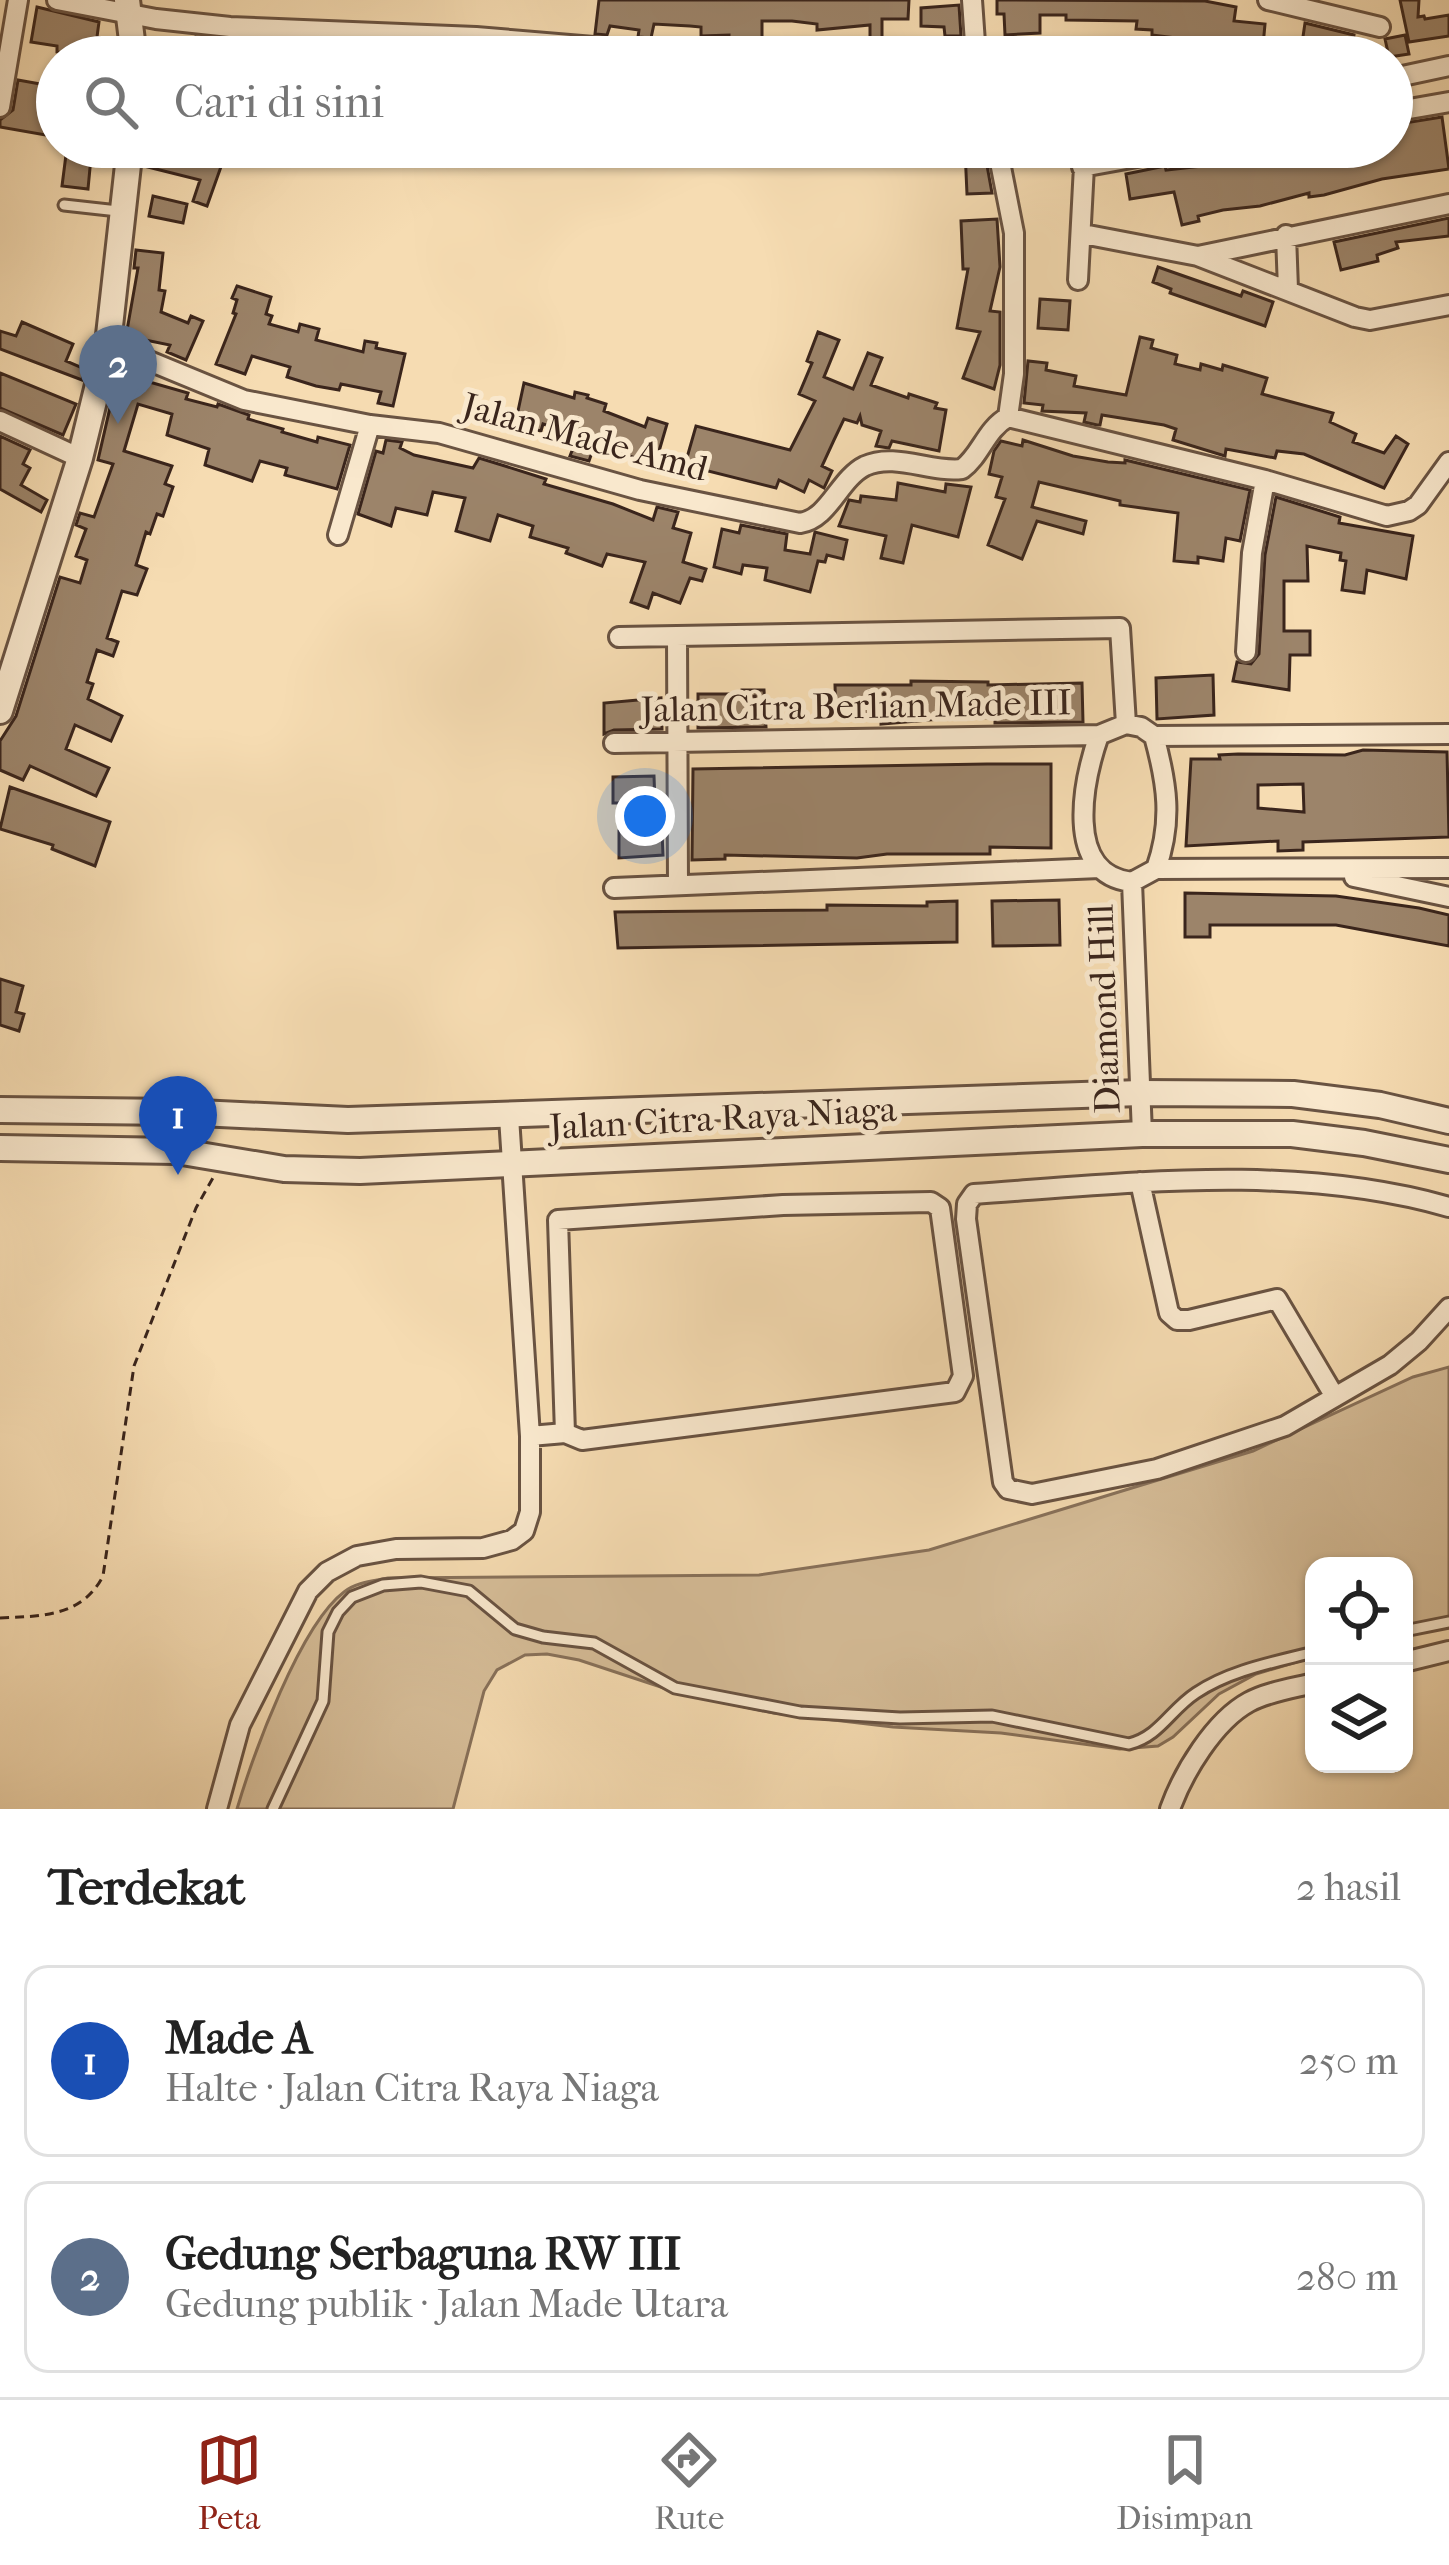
<!DOCTYPE html>
<html lang="id">
<meta charset="utf-8">
<style>
body{margin:0;font-family:"IM FELL French Canon",serif;background:#f2f2f2;color:#222}
.controls{position:absolute;right:36px;bottom:36px;display:grid;overflow:hidden;border-radius:24px;box-shadow:0 3px 9px #0004}
.controls button{width:108px;height:108px;display:grid;place-items:center;padding:0;border:0;border-bottom:3px solid #e0e0e0;background:#fff;color:#222;font:60px sans-serif}
.you{position:absolute;left:645px;top:816px;width:42px;height:42px;margin:-30px;border:9px solid #fff;border-radius:50%;background:#1a73e8;box-shadow:0 0 0 18px #1a73e833}
.badge{display:grid;place-items:center;width:78px;height:78px;border-radius:50%;background:#8f2418;color:#fff;font-size:39px;font-weight:700}
.pin{position:absolute;translate:-50% -99px;filter:drop-shadow(0 3px 6px #0008)}
.pin::after{content:'';position:absolute;top:63px;width:42px;height:36px;background:inherit;clip-path:polygon(0 0,100% 0,50% 100%)}
.list{margin:0;padding:0;list-style:none}
h2{display:flex;justify-content:space-between;align-items:center;height:156px;margin:0;padding:0 48px;font-size:51px}
h2 small{font-size:39px;font-weight:400;color:#767676}
.list li{display:grid;grid-template-columns:78px 1fr auto;gap:36px;align-items:center;box-sizing:border-box;height:192px;margin:0 24px 24px;padding:0 24px;border:3px solid #e0e0e0;border-radius:24px}
.list b{display:block;font-size:45px;white-space:nowrap}
.list p{margin:0;font-size:39px;white-space:nowrap;color:#767676}
.list em{font-size:39px;font-style:normal;color:#767676}
.icon{flex:none;width:66px;height:66px;fill:none;stroke:currentColor;stroke-width:2;stroke-linecap:round;stroke-linejoin:round}
.map{position:relative;flex:none;width:1449px;height:1809px;overflow:hidden}
.search{position:absolute;background:#fff;box-shadow:0 3px 9px #0004;left:36px;right:36px;top:36px;height:132px;display:flex;align-items:center;gap:30px;box-sizing:border-box;padding:0 42px;border-radius:66px;color:#767676;font-size:45px}
.sheet{height:588px;background:#fff}
nav{display:flex;justify-content:space-around;align-items:center;box-sizing:border-box;height:168px;border-top:3px solid #e0e0e0;background:#fff;font-size:33px;color:#767676}
nav a{display:grid;justify-items:center;gap:6px}
nav .on{color:#8f2418}
.map>svg:first-child{display:block}
.green{fill:#d6bd98;stroke:#88715a;stroke-width:3}
.building{fill:#9c846a;stroke:#3a251c;stroke-width:3;fill-rule:evenodd}
.lines{fill:none;stroke-linecap:round;stroke-linejoin:round}
.service-casing{stroke:#695342;stroke-width:15}
.minor-casing{stroke:#695342;stroke-width:24}
.tertiary-casing{stroke:#695342;stroke-width:30}
.path{stroke:#3a251c;stroke-width:3;stroke-dasharray:9 6;stroke-linecap:butt}
.service{stroke:#f9e8cd;stroke-width:9}
.minor{stroke:#f9e8cd;stroke-width:18}
.tertiary{stroke:#f9e8cd;stroke-width:24}
.labels{text-anchor:middle;dominant-baseline:central;stroke-width:10;stroke-linejoin:round;paint-order:stroke}
.street-label{font-size:36px;fill:#3a251c;stroke:#f9e8cd}
</style>
<div class="map">
<svg width="1449" height="1809" viewBox="0 0 1449 1809">
<rect width="100%" height="100%" fill="#f6dcb2"/>
<filter id="stains"><feTurbulence type="fractalNoise" baseFrequency=".00167" numOctaves="4"/><feColorMatrix values="0 0 0 0 .2 0 0 0 0 .09 0 0 0 0 .02 0 0 0 .5 -.17"/></filter>
<radialGradient id="worn" r=".72"><stop offset=".6" stop-color="#630" stop-opacity="0"/><stop offset="1" stop-color="#630" stop-opacity=".3"/></radialGradient>
<path class="green" d="M1449,1367V1626L1404,1636V1566H1314V1657L1256,1674L1219,1694L1173,1737L1158,1746L1120,1749L1001,1733L893,1727L774,1713L682,1694L579,1660L547,1654L525,1655L497,1670L484,1691L453,1809H237C253,1755 300,1625 344,1592C356,1582 374,1581 388,1578L759,1575L929,1550L1253,1451L1413,1377Z"/>
<path class="building" d="M599,0H909L908,19H882V43H870V25L817,30V24L792,21H762V42H729V35L701,36V27L690,26L654,24L651,38L638,37L639,30L610,26L607,35L595,34Z
M997,0L1205,1L1236,7L1234,21L1265,24L1263,46L1232,43L1231,50L1216,49L1217,43L1152,35V30L1136,29L1137,21L1066,20V15H1040V33L1005,35L1004,14H997Z
M1400,0H1419L1418,17L1424,16L1425,19L1449,15V36L1409,42Z
M959,5L961,36H945L944,27L921,26V8Z
M37,7L99,22L97,37L108,39L105,57L57,52V46L31,42Z
M1305,23L1354,35L1351,57H1300Z
M1405,35L1409,54L1389,57L1385,39Z
M196,37L302,47L303,43L329,45L326,57H194Z
M360,46L425,48V57H359Z
M18,80L57,87V137L0,127V120L13,110Z
M1442,117L1449,169L1382,179L1324,195L1309,197V193L1260,206L1223,210L1198,216L1199,221L1182,225L1174,192L1130,199L1126,174L1165,166L1166,170L1212,165V161L1279,147H1392V125Z
M67,147H92L88,189L62,186Z
M206,147H228L207,206L193,201L200,180L144,166L146,148L201,161Z
M984,149L992,193L967,194L965,150Z
M153,196L187,204L183,223L149,216Z
M1449,218V236L1396,242L1398,248L1377,255L1378,261L1341,270L1334,242Z
M997,219L1000,267L990,311L1000,312V365L994,389L963,378L980,332L957,328L968,269H963L961,221Z
M136,250L163,253L159,290L165,291L161,312L188,323L191,316L203,321L186,360L167,352L170,345L126,336L138,268H134Z
M1158,267L1241,296L1243,291L1273,302L1265,326L1170,293L1171,289L1153,282Z
M237,286L271,297L266,314L272,316L269,324L298,332L300,324L319,329L316,340L363,352L365,341L377,343L376,348L405,354L393,406L378,403L381,392L341,384L339,390L316,386L287,377L290,367L252,356L245,374L216,364L236,314L233,313L237,300L232,298Z
M1040,299L1070,301L1068,330L1038,328Z
M22,322L73,344L66,361L85,369L82,380L0,349V331L16,336Z
M818,332L839,340L824,377L853,389L868,353L882,358L871,385L908,398L909,394L937,403L935,408L946,410L939,451L892,441L889,448L876,446L881,431L862,425L860,416L857,423L844,419L834,440L822,466L832,471L824,488L809,480L804,492L779,480L776,488L700,469L701,466L686,461L696,426L790,450L815,401L799,394L812,363L807,361Z
M1140,337L1153,340L1151,348L1177,355L1175,364L1200,370L1201,364L1222,370L1223,365L1267,378L1262,394L1333,413L1330,422L1356,434L1353,442L1384,453L1396,436L1408,444L1384,488L1304,454L1277,451L1275,458L1226,449L1225,456L1173,440L1176,429L1164,425L1102,415L1100,425H1097L1084,422L1086,413L1042,411L1043,405L1024,403L1028,361L1047,363L1046,370L1076,376L1074,386L1126,395Z
M0,373L76,404L63,435L0,408Z
M118,373L188,393L186,399L217,407L218,404L249,415L248,419L283,429L282,432L317,442L318,437L350,445L337,489L285,475L287,468L260,461L252,481L205,465L209,449L167,435L172,414L138,404L124,451L172,466L165,484L173,487L163,516L157,514L150,534L146,532L136,565L147,569L137,595L122,591L107,638L118,642L113,656L97,650L87,682L93,684L88,699L122,716L111,741L75,725L66,749L109,768L96,796L30,766L23,780L0,770V741L16,716L60,577L80,583L87,560L76,556L86,529L76,525L80,513L94,517L113,464L98,460Z
M524,383L574,398L575,392L588,395L587,398L606,404L604,411L645,427L648,418L667,424L655,465L595,444L589,461L570,456L578,435L543,424L541,431L515,425Z
M0,436L30,450L23,464L30,468L21,485L47,500L41,512L0,489Z
M386,440L402,442L400,448L414,455L473,468L479,458L505,466L546,479L544,484L613,504L653,520L657,507L678,512L673,528L691,533L683,562L706,569L702,581L690,578L680,603L653,593L648,608L631,602L645,562L607,554L602,566L566,553L568,548L530,537L533,526L498,515L490,541L456,531L465,498L433,492L427,515L396,508L391,526L358,514L376,451L383,453Z
M1023,440L1073,456L1108,462L1125,463V460L1250,490L1240,541L1226,538L1223,561L1198,557V563L1174,561L1178,513L1120,505V501L1039,482L1032,507L1086,521L1083,534L1037,521L1022,559L988,545L1005,499L996,497L1002,477L989,474L994,451L1001,441L1022,446Z
M898,483L945,492L946,484L971,487L958,537L912,525L903,563L881,558L886,536L839,526L849,500L860,502L861,496L896,500Z
M1276,497L1340,517L1339,523L1413,536L1406,579L1367,570L1364,593L1342,590L1346,561L1340,560L1341,553L1307,546L1308,581H1284V631H1310V655H1290L1289,690L1233,681L1237,662L1251,664L1259,654L1265,555Z
M741,525L787,534L785,550L810,554L815,532L847,540L843,559L827,555L825,562L818,561L810,592L765,580L767,568L743,565L741,574L714,567L722,529L739,533Z
M1213,675L1214,715L1157,719L1156,678Z
M911,681L988,682V685L1082,683L1083,722L995,723V718L963,717L881,724V718L836,716L835,685H911Z
M742,690H764L766,727L698,728V694H742Z
M661,698L662,729L614,730L604,734V703Z
M1363,750L1447,752L1449,837L1303,842V850L1278,851V841L1186,846L1191,759H1220L1219,755L1238,754L1345,755ZM1303,784L1304,812L1258,808V785Z
M987,764H1051V848L990,847V854H887L857,858L725,855V859L692,860L693,769Z
M654,776L655,803H613V777Z
M10,787L110,822L95,866L52,849L53,845L0,829Z
M619,831H662L663,855L619,858Z
M1185,893L1336,896L1419,908L1449,915V946L1336,925H1210V937H1185Z
M1059,900L1060,945L993,946L992,901Z
M957,901V942L618,948L615,912L827,910V905L927,906V902Z
M0,979L23,986L16,1012L24,1014L19,1031L0,1025Z"/>
<g class="lines">
<g class="service-casing">
<path id="service" d="M64,205L118,211
M1404,1631L1449,1622
M273,1809L323,1701L328,1632L338,1612L352,1597L383,1585L421,1582L469,1591L515,1629L543,1637L594,1643L675,1688L800,1712L900,1718L992,1716L1129,1744C1160,1736 1170,1710 1196,1693C1230,1670 1275,1662 1314,1652"/>
</g>
<g class="minor-casing">
<path id="minor" d="M57,0L156,19L230,27L476,37L689,55L890,57L974,50
M972,0L976,57
M1268,0L1380,27
M1393,78L1449,66
M0,107L18,0
M1392,112L1449,102
M997,147L1014,233V374L1008,417
M1082,167L1192,147
M1083,234L1198,256L1449,204
M1286,235L1288,289
M1198,256L1355,317L1370,320L1449,305
M1078,280L1085,147
M108,344L244,400L370,425L439,433L640,490L800,523C829,519 839,479 865,466C895,452 931,473 962,469C981,455 986,429 1008,417
M1008,417L1265,480L1387,516L1409,511L1418,505L1449,462
M0,421L80,458
M338,535L370,425
M677,636L678,885
M619,637L1120,628L1126,724
M1246,652L1252,553L1265,480
M1126,724L1141,727L1154,736C1167,783 1173,821 1156,869L1132,882C1062,875 1084,778 1099,735Z
M1154,736L1449,734
M614,743L1099,735
M1156,869L1449,868
M1354,877L1449,897
M1132,882L1142,1134
M614,888L1100,868
M1140,1182L1169,1313L1177,1320H1189L1277,1299L1335,1397
M1449,1207C1295,1163 1132,1183 974,1194L967,1204L966,1219L1003,1482L1008,1489L1032,1494L1157,1469L1285,1426L1390,1365L1419,1341L1449,1308
M530,1436L565,1433L582,1440L955,1392L963,1376L940,1208L931,1202L783,1205L558,1220L565,1433
M1404,1662L1449,1651
M217,1809L240,1725L308,1591L327,1572L357,1556L396,1549L483,1548L512,1540L524,1531L530,1512V1436L509,1117
M1170,1809C1183,1773 1214,1721 1249,1702C1267,1692 1294,1688 1314,1683"/>
</g>
<g class="tertiary-casing">
<path id="tertiary" d="M127,0L134,57
M0,711L80,458L108,344L130,147
M0,1110L178,1112L348,1120L1140,1093L1293,1094L1380,1105L1449,1121
M0,1148L176,1151L284,1169L360,1171L1142,1134H1292L1364,1143L1449,1160"/>
</g>
<path class="path" d="M0,1618C41,1616 82,1617 103,1576L134,1366L196,1208L214,1176"/>
<use href="#service" class="service"/>
<use href="#minor" class="minor"/>
<use href="#tertiary" class="tertiary"/>
</g>
<g class="labels">
<g class="street-label">
<text transform="translate(585 437) rotate(15)">Jalan Made Amd</text>
<text transform="translate(856 706) rotate(-1)">Jalan Citra Berlian Made III</text>
<text transform="translate(1104 1009) rotate(-92)">Diamond Hill</text>
<text transform="translate(723 1118) rotate(-3)">Jalan Citra Raya Niaga</text>
</g>
</g>
<rect width="100%" height="100%" filter="url(#stains)"/>
<rect width="100%" height="100%" fill="url(#worn)"/>
</svg>
<div class="controls">
<button><svg class="icon" aria-label="locate" viewBox="0 0 24 24"><circle cx="12" cy="12" r="6"/><path d="M12 2v4M12 18v4M2 12h4M18 12h4"/></svg></button>
<button><svg class="icon" aria-label="layers" viewBox="0 0 24 24"><path d="M12 4l9 5-9 5-9-5zM3 14l9 5 9-5"/></svg></button>
</div>
<div class="you"></div>
<div class="pin badge" style="left:178px;top:1175px;background:#1a4fb4">1</div>
<div class="pin badge" style="left:118px;top:424px;background:#5c6f8a">2</div>
<div class="search"><svg class="icon" aria-label="search" viewBox="0 0 24 24"><circle cx="10" cy="10" r="6"/><path d="M15 15l6 6"/></svg>Cari di sini</div>
</div>
<section class="sheet">
<h2>Terdekat<small>2 hasil</small></h2>
<ul class="list">
<li><span class="badge" style="background:#1a4fb4">1</span><div><b>Made A</b><p>Halte · Jalan Citra Raya Niaga</p></div><em>250 m</em></li>
<li><span class="badge" style="background:#5c6f8a">2</span><div><b>Gedung Serbaguna RW III</b><p>Gedung publik · Jalan Made Utara</p></div><em>280 m</em></li>
</ul>
</section>
<nav>
<a class="on"><svg class="icon" aria-label="map" viewBox="0 0 24 24"><path d="M3 6l6-2 6 2 6-2v14l-6 2-6-2-6 2zM9 4v14M15 6v14"/></svg>Peta</a>
<a><svg class="icon" aria-label="directions" viewBox="0 0 24 24"><path d="M12 3l9 9-9 9-9-9zM9 14v-3h6M13 9l2 2-2 2"/></svg>Rute</a>
<a><svg class="icon" aria-label="saved" viewBox="0 0 24 24"><path d="M7 4h10v16l-5-4-5 4z"/></svg>Disimpan</a>
</nav>
